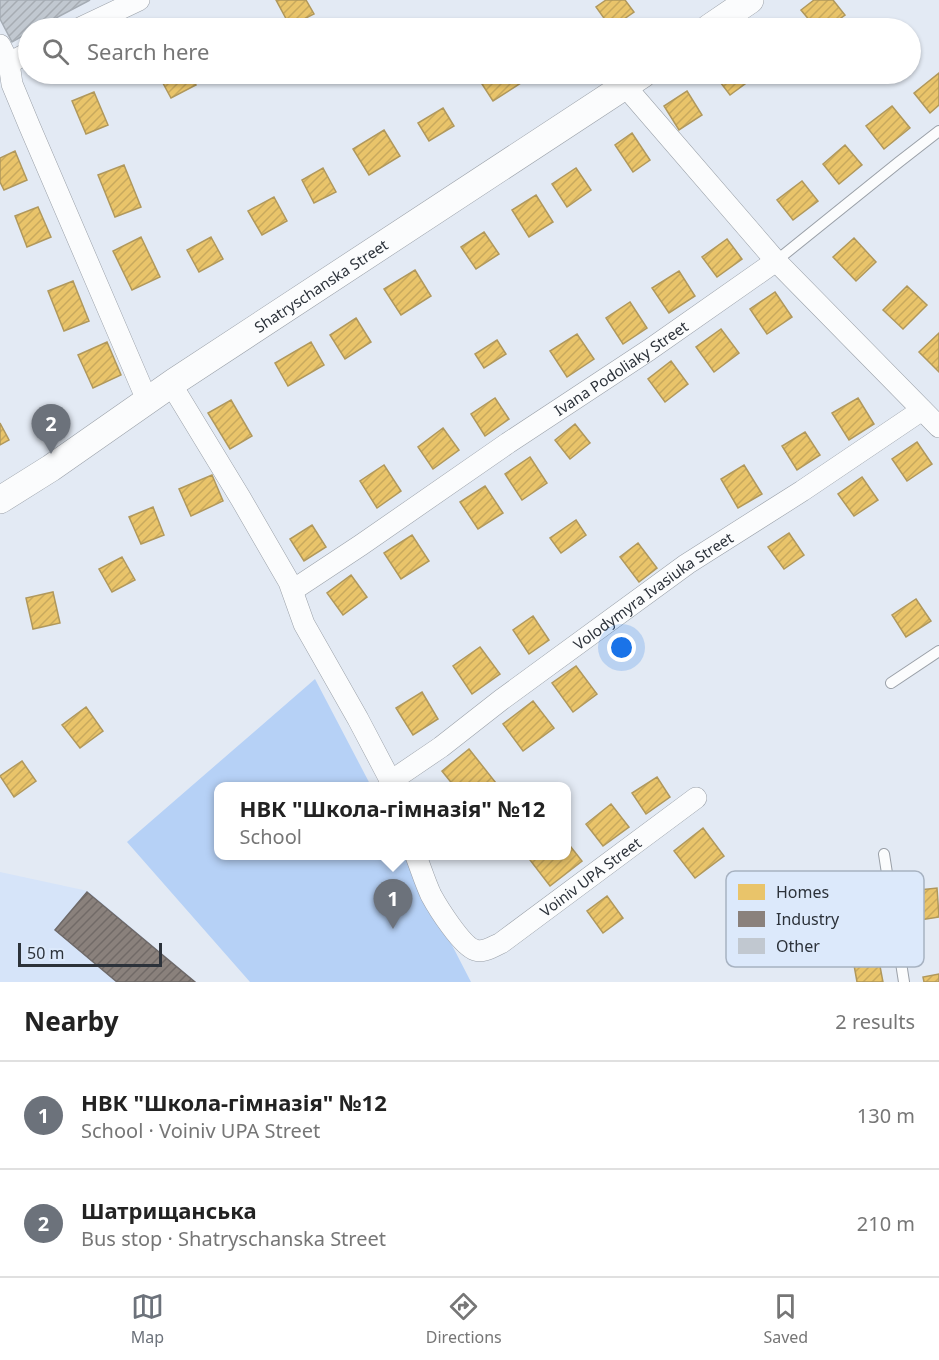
<!DOCTYPE html>
<meta charset="utf-8">
<style>
body{margin:0;font-family:"Noto Sans",sans-serif;background:#f6f6f6;color:#222}
.scale{position:absolute;left:18px;bottom:15px;width:144px;box-sizing:border-box;padding-left:6px;border:3px solid #2c323a;border-top:0;font-size:16px;line-height:21px;white-space:nowrap;color:#2c323a;-webkit-text-stroke:4px #dce9fb;paint-order:stroke}
.you{position:absolute;left:622px;top:648px;width:21px;height:21px;margin:-15px;border:4px solid #fff;border-radius:50%;background:#1a73e8;box-shadow:0 0 0 9px #1a73e833}
.badge{display:grid;place-items:center;width:39px;height:39px;border-radius:50%;background:#6c727b;color:#fff;font-size:20px;font-weight:700}
.pin{position:absolute;translate:-50% -50px;filter:drop-shadow(0 2px 3px #0008)}
.pin::after{content:'';position:absolute;top:32px;width:21px;height:18px;background:inherit;clip-path:polygon(0 0,100% 0,50% 100%)}
.popup{position:absolute;left:214px;top:782px;width:357px;height:78px;box-sizing:border-box;display:grid;place-content:center;border-radius:12px;background:#fff;filter:drop-shadow(0 2px 4px #0005);font-size:20px;white-space:nowrap;color:#767676}
.popup b{font-size:22px;color:#222}
.popup::after{content:'';position:absolute;left:50%;top:100%;margin-left:-12px;border:12px solid transparent;border-top-color:#fff}
.list{margin:0;padding:0;list-style:none}
h2{display:flex;justify-content:space-between;align-items:center;height:78px;margin:0;padding:0 24px;font-size:26px}
h2 small{font-size:20px;font-weight:400;color:#767676}
.list li{display:grid;grid-template-columns:39px 1fr auto;gap:18px;align-items:center;box-sizing:border-box;height:108px;padding:0 24px;border-top:2px solid #e0e0e0}
.list b{display:block;font-size:22px;white-space:nowrap}
.list p{margin:0;font-size:20px;white-space:nowrap;color:#767676}
.list em{font-size:20px;font-style:normal;color:#767676}
.icon{flex:none;width:33px;height:33px;fill:none;stroke:currentColor;stroke-width:2;stroke-linecap:round;stroke-linejoin:round}
.map{position:relative;flex:none;width:939px;height:982px;overflow:hidden}
.search{position:absolute;background:#fff;box-shadow:0 2px 4px #0004;left:18px;right:18px;top:18px;height:66px;display:flex;align-items:center;gap:15px;box-sizing:border-box;padding:0 21px;border-radius:33px;color:#767676;font-size:22px}
.sheet{height:294px;background:#fff}
nav{display:flex;justify-content:space-around;align-items:center;box-sizing:border-box;height:84px;border-top:2px solid #e0e0e0;background:#fff;font-size:16px;color:#767676}
nav a{display:grid;justify-items:center;gap:3px}
nav .on{color:#6c727b}
.map>svg:first-child{display:block}
.built{fill:#d6e4f9}
.grass{fill:#b6d1f6}
.homes{fill:url(#homes-hatch);stroke:#b0985c;stroke-width:1.5}
.industry{fill:url(#industry-hatch);stroke:#6e6968;stroke-width:1.5}
.building{fill:url(#building-hatch);stroke:#a5acb4;stroke-width:1.5}
.lines{fill:none;stroke-linecap:round;stroke-linejoin:round}
.service-casing{stroke:#9aa0a8;stroke-width:12}
.minor-casing{stroke:#9aa0a8;stroke-width:22}
.tertiary-casing{stroke:#9aa0a8;stroke-width:28}
.service{stroke:#fbfcfd;stroke-width:10}
.minor{stroke:#fbfcfd;stroke-width:21}
.tertiary{stroke:#fbfcfd;stroke-width:27}
.labels{text-anchor:middle;dominant-baseline:central;stroke-width:6;stroke-linejoin:round;paint-order:stroke}
.street-label{font-size:15px;fill:#2c323a;stroke:#dce9fb}
.key{fill:#dce9fb;stroke:#a7b2c1;stroke-width:1.5}
.key-label{font-size:16px;fill:#2c323a}
</style>
<div class="map">
<svg width="939" height="982" viewBox="0 0 939 982">
<defs>
<pattern id="homes-hatch" width="6" height="6" patternUnits="userSpaceOnUse" patternTransform="scale(1.5)"><rect width="6" height="6" fill="#e9c46a"/><path d="M-1 1l2-2M0 6l6-6M5 7l2-2" fill="none" stroke="#c8a95d"/></pattern>
<pattern id="industry-hatch" width="6" height="6" patternUnits="userSpaceOnUse" patternTransform="scale(1.5)"><rect width="6" height="6" fill="#8a817c"/><path d="M-1 1l2-2M0 6l6-6M5 7l2-2" fill="none" stroke="#716a67"/></pattern>
<pattern id="building-hatch" width="6" height="6" patternUnits="userSpaceOnUse" patternTransform="scale(1.5)"><rect width="6" height="6" fill="#c1c8d0"/><path d="M-1 1l2-2M0 6l6-6M5 7l2-2" fill="none" stroke="#a6acb3"/></pattern>
</defs>
<rect width="100%" height="100%" fill="#e3eaf4"/>
<path class="built" d="M0,872L88,891L196,982H0Z"/>
<path class="grass" d="M315,679L371,786H219V856H406L471,982H250L127,842Z"/>
<path class="homes" d="M276,0H306L314,14L290,26Z
M606,0H625L634,12L611,28L596,7Z
M814,0H833L845,15L827,28H816L801,10Z
M571,23L574,28H561Z
M939,73V105L930,113L914,93Z
M158,74H189L196,85L171,98Z
M492,74H519L524,81L493,101L480,81Z
M714,74H755L757,75L730,95Z
M687,91L702,115L679,130L664,106Z
M94,92L108,125L86,134L72,101Z
M892,106L910,128L884,149L866,126Z
M443,108L454,126L429,141L418,123Z
M384,130L400,156L369,175L353,149Z
M632,133L650,160L633,172L615,145Z
M845,145L862,165L839,184L823,164Z
M15,151L27,180L4,190L0,182V158Z
M124,165L141,207L115,217L98,175Z
M323,168L336,192L314,203L302,180Z
M576,168L591,190L567,207L552,184Z
M802,181L818,201L793,220L777,200Z
M536,195L553,222L529,237L512,210Z
M274,197L287,221L262,235L248,211Z
M38,207L51,237L27,247L15,216Z
M484,232L499,254L476,269L461,247Z
M141,237L160,277L132,290L113,251Z
M211,237L223,259L199,272L187,250Z
M854,238L876,262L856,281L833,257Z
M727,239L742,259L717,277L702,257Z
M415,270L431,296L401,315L384,289Z
M679,271L695,296L669,313L652,288Z
M73,281L89,321L64,331L48,291Z
M907,286L927,305L903,329L883,310Z
M775,292L792,317L767,334L750,309Z
M630,302L647,328L623,344L606,318Z
M356,318L371,342L345,359L330,335Z
M721,329L739,353L714,372L696,347Z
M939,333V372L919,352Z
M577,334L594,359L567,377L550,351Z
M497,340L506,354L484,368L475,354Z
M107,342L121,375L93,388L78,355Z
M311,342L324,365L288,386L275,363Z
M671,361L688,384L665,402L648,379Z
M495,398L509,419L485,436L471,414Z
M858,398L874,424L849,440L832,413Z
M231,400L252,436L230,449L208,413Z
M0,423L9,440L0,445Z
M575,424L590,443L570,459L555,440Z
M443,428L459,450L433,469L418,447Z
M805,432L820,455L797,470L782,446Z
M917,442L932,464L907,481L892,459Z
M530,457L547,483L522,500L505,474Z
M384,465L401,491L377,508L360,481Z
M744,465L762,494L738,508L721,479Z
M212,475L223,501L191,516L179,489Z
M862,477L878,500L854,516L838,494Z
M485,486L503,513L478,529L460,502Z
M153,507L164,535L141,544L129,517Z
M576,520L586,535L561,553L550,538Z
M312,525L326,547L304,561L290,539Z
M789,533L804,555L784,569L768,547Z
M412,535L429,561L401,579L384,553Z
M638,543L657,568L639,582L620,557Z
M122,557L135,580L112,592L99,569Z
M351,575L367,597L343,615L327,593Z
M53,592L60,623L33,629L26,598Z
M916,599L931,621L906,637L892,615Z
M533,616L549,640L529,654L513,630Z
M480,647L500,674L472,694L453,666Z
M576,666L597,694L573,712L552,683Z
M422,692L438,719L413,735L396,708Z
M533,701L554,728L523,751L503,724Z
M86,707L103,731L80,748L62,725Z
M469,749L496,783L492,786H454L442,771Z
M22,761L36,781L14,797L0,776Z
M657,777L670,797L646,814L632,793Z
M611,804L629,827L603,846L586,824Z
M703,828L724,856L695,878L674,851Z
M567,842L582,861L550,886L530,860L536,856H567Z
M937,888L939,917L914,921L910,891Z
M607,896L623,918L603,933L587,911Z
M868,907L873,939L848,943L843,910Z
M879,961L883,982H857L854,965Z
M939,974V982H924L923,977Z"/>
<path class="industry" d="M87,892L195,982H117L55,930Z"/>
<path class="building" d="M0,0H90L37,28H28V33L12,42L0,19Z"/>
<g class="lines">
<g class="service-casing">
<path id="service" d="M776,261L899,162L939,131
M891,683L939,651
M884,854L904,982"/>
</g>
<g class="minor-casing">
<g id="minor">
<path d="M80,28L139,0"/>
<path d="M0,45L9,63L12,84L29,125L147,400"/>
<path d="M0,58L9,63L28,53"/>
<path d="M625,86L776,261L939,427"/>
<path d="M171,384L241,499L289,582L304,624L358,719L388,776L392,786"/>
<path id="s1" d="M293,590L361,545L508,443L649,350L776,261"/>
<path id="s2" d="M391,781L441,747L501,700L687,564L802,491L922,410"/>
<path id="s3" d="M416,856C421,869 425,882 431,895C438,908 462,946 475,950C484,953 492,947 501,943L696,798"/>
</g>
</g>
<g class="tertiary-casing">
<g id="tertiary">
<path d="M709,28L750,0"/>
<path id="s4" d="M0,500L51,468L174,382L643,74"/>
</g>
</g>
<use href="#service" class="service"/>
<use href="#minor" class="minor"/>
<use href="#tertiary" class="tertiary"/>
</g>
<g class="labels">
<g class="street-label">
<text stroke="none"><textPath href="#s4" startOffset="386">Shatryschanska Street</textPath></text>
<text stroke="none"><textPath href="#s1" startOffset="396">Ivana Podoliaky Street</textPath></text>
<text stroke="none"><textPath href="#s2" startOffset="324">Volodymyra Ivasiuka Street</textPath></text>
<text stroke="none"><textPath href="#s3" startOffset="252">Voiniv UPA Street</textPath></text>
</g>
</g>
<rect x="726" y="871" width="198" height="96" rx="9" class="key"/>
<rect x="738" y="884" width="27" height="16" fill="#e9c46a"/>
<rect x="738" y="911" width="27" height="16" fill="#8a817c"/>
<rect x="738" y="938" width="27" height="16" fill="#c1c8d0"/>
<g class="key-label">
<text x="776" y="898">Homes</text>
<text x="776" y="925">Industry</text>
<text x="776" y="952">Other</text>
</g>
</svg>
<div class="scale">50 m</div>
<div class="you"></div>
<div class="pin badge" style="left:393px;top:929px">1</div>
<div class="popup"><b>НВК &quot;Школа-гімназія&quot; №12</b>School</div>
<div class="pin badge" style="left:51px;top:454px">2</div>
<div class="search"><svg class="icon" aria-label="search" viewBox="0 0 24 24"><circle cx="10" cy="10" r="6"/><path d="M15 15l6 6"/></svg>Search here</div>
</div>
<section class="sheet">
<h2>Nearby<small>2 results</small></h2>
<ul class="list">
<li><span class="badge">1</span><div><b>НВК &quot;Школа-гімназія&quot; №12</b><p>School · Voiniv UPA Street</p></div><em>130 m</em></li>
<li><span class="badge">2</span><div><b>Шатрищанська</b><p>Bus stop · Shatryschanska Street</p></div><em>210 m</em></li>
</ul>
</section>
<nav>
<a class="on"><svg class="icon" aria-label="map" viewBox="0 0 24 24"><path d="M3 6l6-2 6 2 6-2v14l-6 2-6-2-6 2zM9 4v14M15 6v14"/></svg>Map</a>
<a><svg class="icon" aria-label="directions" viewBox="0 0 24 24"><path d="M12 3l9 9-9 9-9-9zM9 14v-3h6M13 9l2 2-2 2"/></svg>Directions</a>
<a><svg class="icon" aria-label="saved" viewBox="0 0 24 24"><path d="M7 4h10v16l-5-4-5 4z"/></svg>Saved</a>
</nav>
